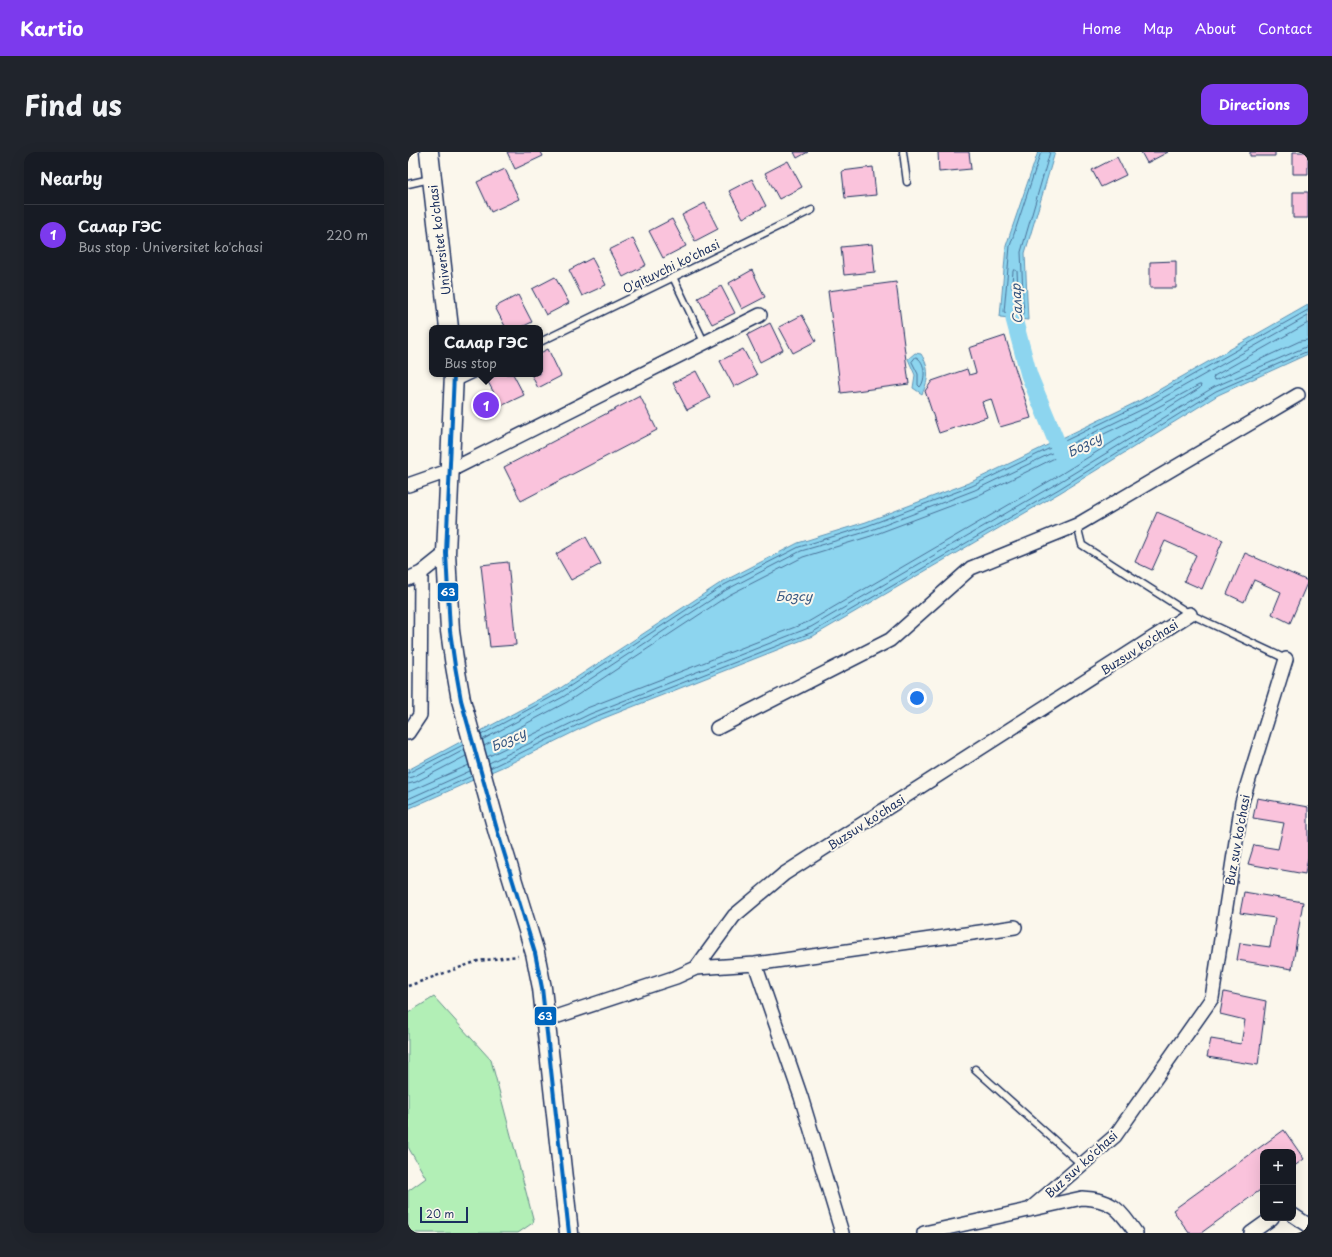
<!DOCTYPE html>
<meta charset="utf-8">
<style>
body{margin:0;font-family:"Playpen Sans",sans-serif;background:#20242c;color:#f1f3f6}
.controls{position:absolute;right:12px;bottom:12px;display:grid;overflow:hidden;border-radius:8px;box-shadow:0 4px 16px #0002}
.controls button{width:36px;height:36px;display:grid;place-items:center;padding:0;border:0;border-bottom:1px solid #363941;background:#171b24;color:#f1f3f6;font:20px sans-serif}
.scale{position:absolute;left:12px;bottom:10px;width:48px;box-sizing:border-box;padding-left:4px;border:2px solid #1b2f5e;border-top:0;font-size:11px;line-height:14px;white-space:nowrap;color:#1b2f5e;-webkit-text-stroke:3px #fbf7ec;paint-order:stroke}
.you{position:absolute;left:509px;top:546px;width:14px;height:14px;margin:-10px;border:3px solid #fff;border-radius:50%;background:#1a73e8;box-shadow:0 0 0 6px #1a73e833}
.badge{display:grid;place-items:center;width:26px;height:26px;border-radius:50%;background:#7c3aed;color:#fff;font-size:13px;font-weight:700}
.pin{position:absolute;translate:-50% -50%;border:2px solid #fff;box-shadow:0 1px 4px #0006}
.popup{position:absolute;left:21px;top:173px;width:114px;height:52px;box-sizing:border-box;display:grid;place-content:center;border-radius:8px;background:#171b24;filter:drop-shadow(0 1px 3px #0005);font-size:13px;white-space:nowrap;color:#9ea1a6}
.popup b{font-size:15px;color:#f1f3f6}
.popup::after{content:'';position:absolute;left:50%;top:100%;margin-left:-8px;border:8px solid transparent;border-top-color:#171b24}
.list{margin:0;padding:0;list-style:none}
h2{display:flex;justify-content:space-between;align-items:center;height:52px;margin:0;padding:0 16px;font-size:17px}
h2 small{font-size:13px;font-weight:400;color:#9ea1a6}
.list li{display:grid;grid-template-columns:26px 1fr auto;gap:12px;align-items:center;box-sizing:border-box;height:60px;padding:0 16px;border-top:1px solid #363941}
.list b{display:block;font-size:15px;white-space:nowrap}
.list p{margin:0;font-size:13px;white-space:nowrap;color:#9ea1a6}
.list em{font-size:13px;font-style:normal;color:#9ea1a6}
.map{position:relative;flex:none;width:900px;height:1081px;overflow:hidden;border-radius:12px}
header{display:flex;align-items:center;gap:24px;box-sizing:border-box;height:56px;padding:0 20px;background:#7c3aed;color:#fff}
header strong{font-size:19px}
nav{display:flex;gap:22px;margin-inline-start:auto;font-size:14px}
.intro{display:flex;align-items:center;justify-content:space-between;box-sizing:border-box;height:96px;padding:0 24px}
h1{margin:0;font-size:28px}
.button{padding:10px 18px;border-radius:12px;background:#7c3aed;color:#fff;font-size:14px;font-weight:700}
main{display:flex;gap:24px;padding:0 24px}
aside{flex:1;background:#171b24;border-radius:12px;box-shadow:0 4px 16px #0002}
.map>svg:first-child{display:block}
.green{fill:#b2efb6;stroke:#668f8a}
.water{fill:#8dd5ef;stroke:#5f93b5}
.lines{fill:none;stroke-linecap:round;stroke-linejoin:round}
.shore{stroke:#497198;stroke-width:1}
.canal{stroke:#8dd5ef;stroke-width:17}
.building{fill:#fac3dc;stroke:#1b2f5e}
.lane-casing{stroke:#1b2f5e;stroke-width:9}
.street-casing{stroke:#1b2f5e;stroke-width:16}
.secondary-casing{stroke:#1b2f5e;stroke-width:21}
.path{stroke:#1b2f5e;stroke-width:2.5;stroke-dasharray:3 3;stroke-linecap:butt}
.lane{stroke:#fbf7ec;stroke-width:6}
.street{stroke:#fbf7ec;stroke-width:13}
.secondary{stroke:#fbf7ec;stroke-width:18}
.bus-1-casing{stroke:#fbf7ec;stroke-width:7}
.bus-1{stroke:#0065bd;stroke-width:4}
.labels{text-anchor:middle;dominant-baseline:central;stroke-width:4;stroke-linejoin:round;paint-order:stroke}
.street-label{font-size:12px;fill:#1b2f5e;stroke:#fbf7ec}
.water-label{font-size:13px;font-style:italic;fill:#385882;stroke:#fbf7ec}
.line-badge{stroke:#fbf7ec;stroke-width:1.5}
.badge-label{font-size:11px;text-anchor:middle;font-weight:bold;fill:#fff}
</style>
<header>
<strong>Kartio</strong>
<nav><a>Home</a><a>Map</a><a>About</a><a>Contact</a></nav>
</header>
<div class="intro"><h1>Find us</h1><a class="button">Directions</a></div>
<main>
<aside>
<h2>Nearby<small></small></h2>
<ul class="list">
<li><span class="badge">1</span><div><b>Салар ГЭС</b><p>Bus stop · Universitet ko'chasi</p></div><em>220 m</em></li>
</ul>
</aside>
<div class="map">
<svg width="900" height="1081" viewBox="0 0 900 1081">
<rect width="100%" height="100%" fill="#fbf7ec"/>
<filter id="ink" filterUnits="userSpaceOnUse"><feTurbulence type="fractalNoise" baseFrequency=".025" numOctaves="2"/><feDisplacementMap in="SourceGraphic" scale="8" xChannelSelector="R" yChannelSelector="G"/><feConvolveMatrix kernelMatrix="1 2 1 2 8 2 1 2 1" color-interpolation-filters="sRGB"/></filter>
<g filter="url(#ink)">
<path class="green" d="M26,845L83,908L126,1070L110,1081H0V1039L18,1026L0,995V861Z"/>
<path class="water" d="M630,0H647L617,101L620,168L592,165L598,94Z
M900,153V202L810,243L653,340L407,483L186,570L101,612L0,657V618L151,537L314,430L390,391L458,370L563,330L733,248Z
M507,201L513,202C522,216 521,228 514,242L505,236L507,223L500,207Z"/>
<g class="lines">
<path class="shore" d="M633,0L602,94L596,160L607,163L616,162L613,100L642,0
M607,118L609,119L611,156L609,158L602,156L605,119Z
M900,171L806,224L805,227L808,228L892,189L900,188
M508,205C518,209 518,228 512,235L510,233V222L504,210Z
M73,583L153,540L316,433L391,395L459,374L564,334L735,251L900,158
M74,588L155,545L318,438L393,399L461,379L567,338L737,256L900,164
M76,594L159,550L321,443L395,405L463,384L569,344L739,261L791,233H793L792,236L645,327L400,470L179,556L79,605
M81,611L182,562L403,475L648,332L806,235L900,194
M82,616L184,566L405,480L651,337L808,239L900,199
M0,621L55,593
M0,626L5,625L56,598
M0,632L8,630L58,604
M0,640L61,613
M0,647L62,619
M0,653L64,624"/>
<path class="canal" d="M607,144L606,167L621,223L654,303"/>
</g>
<path class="building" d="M99,0H133L135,4L107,17Z
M386,0H400L389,6Z
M530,0H561L563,17L531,20Z
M733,0H760L739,11Z
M842,0H867V4H842Z
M885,0H900V22H885Z
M709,5L718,23L693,35L684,18Z
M380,9L394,35L371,47L357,21Z
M465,15L468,43L437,46L434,19Z
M97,17L111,47L83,60L69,30Z
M344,27L358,54L335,66L321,39Z
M885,40H900V66H885Z
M297,51L310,77L287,89L274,63Z
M264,67L278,94L255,106L241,79Z
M225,86L238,113L215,125L201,98Z
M464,92L467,120L436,123L433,95Z
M184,106L198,133L174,144L161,118Z
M768,109V136H742V110Z
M344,118L357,145L334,157L321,131Z
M147,125L161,151L138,163L124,137Z
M488,130L501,232L433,241L420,139Z
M313,134L327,161L304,172L290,146Z
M110,143L124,170L112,176H98L87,155Z
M394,163L408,189L385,201L371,175Z
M362,171L375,198L352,210L339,183Z
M597,184L623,266L592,275L583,247L574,250L579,265L531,281L517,239L524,229L559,217L561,223L568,221L561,196Z
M140,197L153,224L130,236L123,222H132V201Z
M335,197L349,223L326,235L312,209Z
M288,219L302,246L279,258L265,231Z
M91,222H105L116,243L93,254L79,228Z
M232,244L249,278L113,349L96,315Z
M749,360L815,388L794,437L776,429L788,403L757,389L744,418L727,410Z
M178,385L193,412L163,428L148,402Z
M837,401L900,429L882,471L864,462L873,440L846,428L836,450L819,442Z
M100,410L108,493L82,495L73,413Z
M849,646L900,655V705L897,722L840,712L846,693L870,697L876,671L845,666Z
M836,740L895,750L884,817L829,808L832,791L862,795L867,766L832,761Z
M816,840L858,849L850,913L799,905L803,887L833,892L837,868L812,862Z
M876,978L896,1007L885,1015V1000H855V1036L793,1081H781L765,1058Z"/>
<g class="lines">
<g class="lane-casing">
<path id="lane" d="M495,0L499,30
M0,32L22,27
M265,125L297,192
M132,190L404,58
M48,231L67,222
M669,373L674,393L782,462L878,507
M567,917L674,1013"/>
</g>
<g class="street-casing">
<path id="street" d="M0,333L43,318L352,163
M0,427L13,421L38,401
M309,576L482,488L563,416L669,373L890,243
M0,581L12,563L13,421
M347,812L393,945L434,1081
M288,816L347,812L607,775
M138,868L268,825L288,816L326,764L376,722L782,462
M621,1058L707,984L804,846L834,650L878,507
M885,1063L900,1073
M516,1081L674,1046C704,1047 711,1057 728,1081
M843,1081L864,1066"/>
</g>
<g class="secondary-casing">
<path id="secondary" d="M21,0L41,176
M46,222L38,401L42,479L47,514L53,548L90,681L127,801L134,836L161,1081"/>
</g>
<path class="path" d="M0,834L70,809L110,804"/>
<use href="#lane" class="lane"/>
<use href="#street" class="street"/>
<use href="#secondary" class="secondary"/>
<g class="bus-1-casing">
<path id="bus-1" d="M46,222L38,401L42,479L47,514L53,548L90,681L127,801L134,836L161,1081"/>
</g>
<use href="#bus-1" class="bus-1"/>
</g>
</g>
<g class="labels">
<g class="street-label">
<text transform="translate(31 88) rotate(-97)">Universitet ko'chasi</text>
<text transform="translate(263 114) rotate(-26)">O'qituvchi ko'chasi</text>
<text transform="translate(731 495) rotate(-33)">Buzsuv ko'chasi</text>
<text transform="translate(458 670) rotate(-33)">Buzsuv ko'chasi</text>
<text transform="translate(829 688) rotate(-80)">Buz suv ko'chasi</text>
<text transform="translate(673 1012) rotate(-42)">Buz suv ko'chasi</text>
</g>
<g class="water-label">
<text transform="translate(608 152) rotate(-93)">Салар</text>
<text transform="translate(676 292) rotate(-28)">Бозсу</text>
<text x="386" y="443">Бозсу</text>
<text transform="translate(100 587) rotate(-25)">Бозсу</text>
</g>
</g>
<g class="line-badge">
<rect x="29" y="430" width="22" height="20" rx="4" fill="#0065bd"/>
<rect x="126" y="854" width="23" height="20" rx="4" fill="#0065bd"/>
</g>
<g class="badge-label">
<text x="40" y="444">63</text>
<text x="137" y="868">63</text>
</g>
</svg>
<div class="controls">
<button>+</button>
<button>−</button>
</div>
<div class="scale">20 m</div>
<div class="you"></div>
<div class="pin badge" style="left:78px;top:253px">1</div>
<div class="popup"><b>Салар ГЭС</b>Bus stop</div>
</div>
</main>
